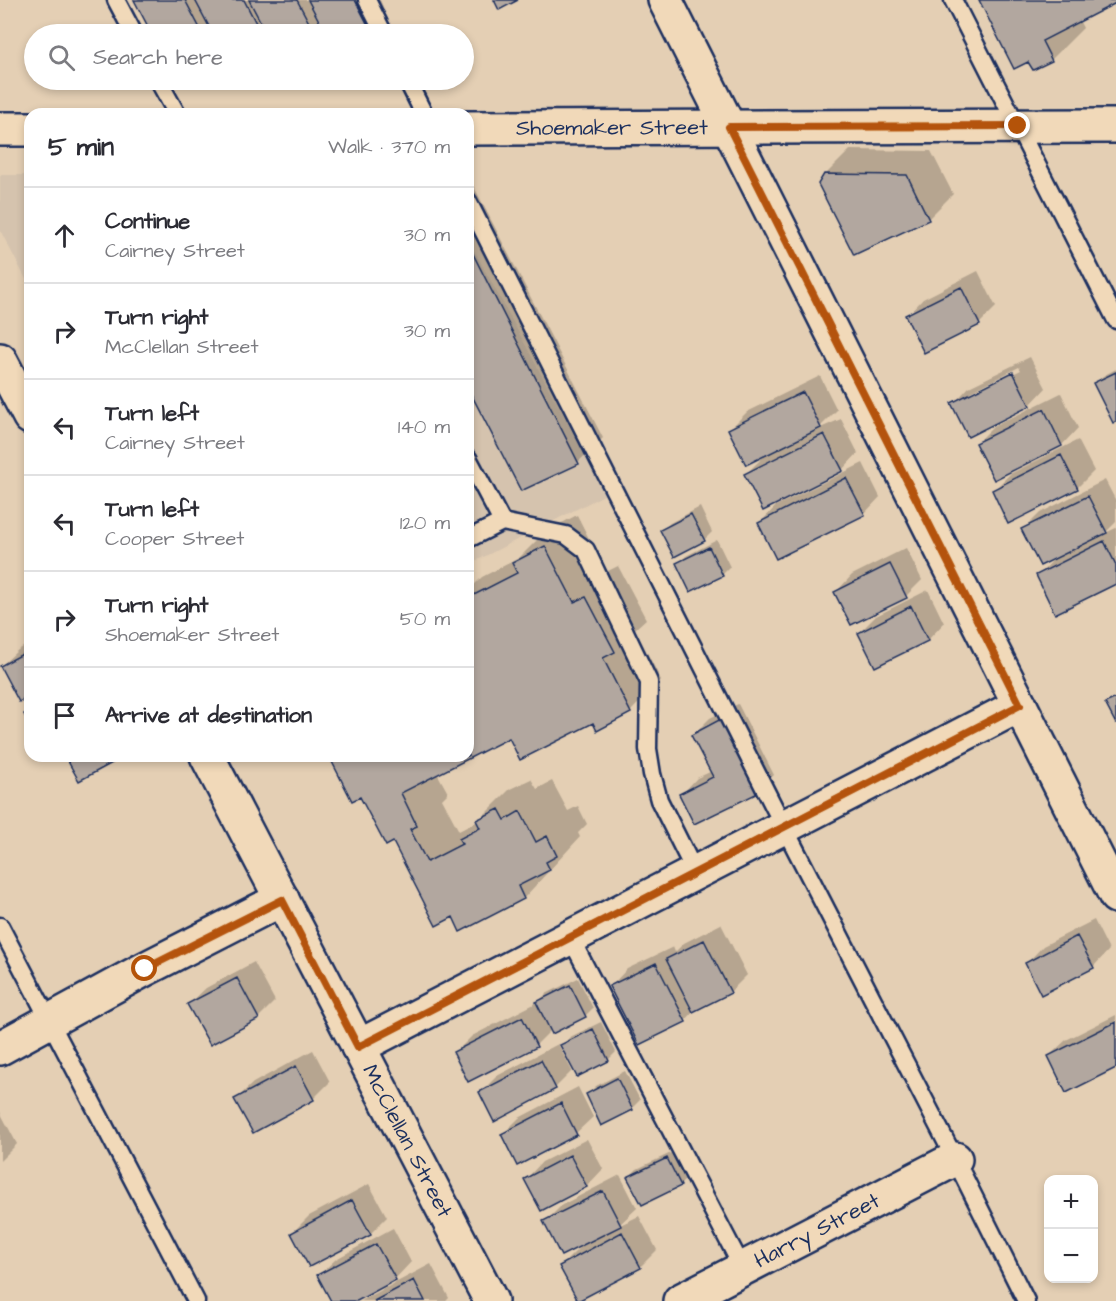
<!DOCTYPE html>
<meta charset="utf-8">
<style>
body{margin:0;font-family:"Architects Daughter",sans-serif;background:#f7f7f7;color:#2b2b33}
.controls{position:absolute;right:18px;bottom:18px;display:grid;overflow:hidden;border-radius:12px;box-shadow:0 3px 9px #0003}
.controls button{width:54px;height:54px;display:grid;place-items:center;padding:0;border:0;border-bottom:2px solid #e1e1e2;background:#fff;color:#2b2b33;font:30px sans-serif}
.stop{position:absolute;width:18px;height:18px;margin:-14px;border:4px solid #b45309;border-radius:50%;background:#fff}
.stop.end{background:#b45309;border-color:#fff;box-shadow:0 2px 6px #0008}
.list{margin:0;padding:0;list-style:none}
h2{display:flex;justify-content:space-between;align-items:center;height:78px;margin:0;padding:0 24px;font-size:26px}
h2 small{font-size:20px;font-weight:400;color:#7c7c81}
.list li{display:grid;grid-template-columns:39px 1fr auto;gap:18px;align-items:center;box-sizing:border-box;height:96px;padding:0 24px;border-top:2px solid #e1e1e2}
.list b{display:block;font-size:22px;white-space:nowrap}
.list p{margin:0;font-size:20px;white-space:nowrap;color:#7c7c81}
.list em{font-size:20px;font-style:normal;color:#7c7c81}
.icon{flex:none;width:33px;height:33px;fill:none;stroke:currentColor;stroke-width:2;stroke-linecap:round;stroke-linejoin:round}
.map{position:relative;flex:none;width:1116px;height:1301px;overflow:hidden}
.search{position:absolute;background:#fff;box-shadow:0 3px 9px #0003;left:24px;top:24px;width:450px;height:66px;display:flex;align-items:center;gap:15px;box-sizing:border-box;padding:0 21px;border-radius:33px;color:#7c7c81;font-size:22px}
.panel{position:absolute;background:#fff;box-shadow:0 3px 9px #0003;left:24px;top:108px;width:450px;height:654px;border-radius:18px}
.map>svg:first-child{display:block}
.built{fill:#d5c3ae}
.shadow{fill:#0003;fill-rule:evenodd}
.building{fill:#b2a79f;stroke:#1b2f5e;stroke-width:1.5}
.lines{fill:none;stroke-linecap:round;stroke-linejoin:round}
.lane-casing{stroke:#1b2f5e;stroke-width:21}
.street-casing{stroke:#1b2f5e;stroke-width:38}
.secondary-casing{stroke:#1b2f5e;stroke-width:38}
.lane{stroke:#f1d9b9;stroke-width:16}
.street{stroke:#f1d9b9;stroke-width:33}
.secondary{stroke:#f1d9b9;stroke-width:33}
.route{stroke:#b45309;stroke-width:8}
.labels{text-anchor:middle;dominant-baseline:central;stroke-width:5;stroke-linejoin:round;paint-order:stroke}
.street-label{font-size:22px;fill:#1b2f5e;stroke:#f1d9b9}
</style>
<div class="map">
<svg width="1116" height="1301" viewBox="0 0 1116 1301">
<rect width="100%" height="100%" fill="#e4cfb4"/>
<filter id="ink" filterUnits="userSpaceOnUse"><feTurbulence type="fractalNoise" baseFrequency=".0167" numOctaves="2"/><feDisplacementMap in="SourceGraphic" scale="12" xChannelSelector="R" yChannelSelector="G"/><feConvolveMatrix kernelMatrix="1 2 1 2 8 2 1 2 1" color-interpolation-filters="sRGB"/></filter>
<g filter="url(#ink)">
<path class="built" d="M0,175H30V287L0,230Z
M468,239L606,494L468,565Z"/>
<path class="shadow" d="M136,0H380L384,9L368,25L350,34H268L264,25L249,34H215L210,27L202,34H154Z
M981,0H1116V1L1079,20L1083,28L1051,60Z
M850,150L931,151L953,194L928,219L855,253L825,175Z
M468,175L603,438L578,462L522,489L468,385Z
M978,271L996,307L979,324L907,316L923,299Z
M1030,357L1046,388L1030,405L969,435L953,404L969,387ZM1019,367L1021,370L970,395V392Z
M1116,369V420L1095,384L1103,376Z
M820,376L837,410L818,429L841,419L858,453L842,470L746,474L765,455L730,429L747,412Z
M1061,393L1078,428L1062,445L994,478L977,443L993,427Z
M1078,440L1094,471L1077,488L993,491L1010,474Z
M863,463L880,497L864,514L760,523L776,506Z
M1105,480L1116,501V522L1105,533L1116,528V582L1038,576L1057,556L1023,530L1040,513Z
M700,507L712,532L704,540L662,531L670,523Z
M577,515L606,572L618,566L646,619L635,629L661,680L630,712L593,721L509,736L437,773L448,793L442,799L459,831L478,821L510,789L531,779L537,789L552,781L568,811L578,806L587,824L578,833L580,837L524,898L461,930L454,915L394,840L331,756H468V591L482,577L519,558L545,532Z
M717,540L730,567L722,575L678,564L686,556Z
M906,548L922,580L906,596L836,592L852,575Z
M928,590L944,623L928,640L876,665L859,633L876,616Z
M30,643V695L1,666L18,650Z
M738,704L774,775L757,791L681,795L697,778L712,771L693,735L710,718Z
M1094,920L1109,950L1093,967L1027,963L1043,946Z
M721,924L747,975L730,992L696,1009L685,1021L611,986L627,969L673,947L675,952L684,943Z
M254,962L275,1001L258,1018L189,1004L206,988Z
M578,978L593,1008L585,1016L552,1029L536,1045L469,1080L455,1053L472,1036L538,1002L546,994Z
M1116,1015V1066L1049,1056L1066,1040Z
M601,1022L616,1052L608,1060L562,1045L570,1037Z
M558,1044L572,1071L555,1088L481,1092L497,1076Z
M313,1050L330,1082L313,1099H236L253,1083Z
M625,1071L640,1100L632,1108L588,1094L596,1086Z
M578,1087L593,1117L576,1133L518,1164L503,1134L519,1118Z
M0,1112L17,1144L0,1161Z
M587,1139L603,1169L587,1186L542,1209L526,1179L542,1162Z
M675,1151L688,1177L680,1185L629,1177L637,1169Z
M620,1175L637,1208L618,1226L639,1216L657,1250L640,1267L561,1266L582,1245L545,1222L562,1205Z
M369,1184L387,1217L370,1234L292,1233L309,1216Z
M393,1228L411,1262L395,1279L354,1301H333L319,1275L336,1259Z
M431,1264L449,1298L446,1301H361Z"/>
<path class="building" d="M134,0H185L203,34H152Z
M195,0H244L260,31L253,34H213Z
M249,0H297L315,34H267Z
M308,0H355L369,27L353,34H326Z
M494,0H518L499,10Z
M979,0H1116V3L1042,41L1052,61L1033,70L1028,62L1014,69Z
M824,174L907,175L929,220L854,255L818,184Z
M468,244L579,464L521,491L468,388Z
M961,287L980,325L924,353L905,315Z
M1013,372L1030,406L968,437L951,403Z
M1116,372V421L1113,423L1093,383Z
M803,392L821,428L746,465L728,429Z
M1044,409L1062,446L994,480L975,443Z
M824,434L843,471L763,511L744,474Z
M1061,455L1078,489L1008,524L992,490Z
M846,478L865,515L776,559L758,523Z
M1088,496L1107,533L1040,566L1021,529Z
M691,514L705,541L674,557L660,530Z
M1104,541L1116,565V584L1055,614L1036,575Z
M545,546L574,602L586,597L615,652L603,658L631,713L597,731L593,723L520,760L509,738L401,793L417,826L410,829L427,862L462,844L459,839L480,828L476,820L499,809L505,820L520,811L536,842L547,836L557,856L546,862L550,870L518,886L524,899L460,932L453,917L436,926L393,842L386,846L360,797L352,801L329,756H468V598L517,573L512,563Z
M709,547L723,576L690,592L676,563Z
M890,564L907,598L851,625L834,592Z
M911,606L928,641L875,667L858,633Z
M30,650V696L19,702L0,666Z
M1116,698V724L1105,703Z
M30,711V725L24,714Z
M721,719L758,793L694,824L679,794L713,777L691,735Z
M65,756H125L79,781Z
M1077,936L1094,968L1041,995L1025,963Z
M704,940L731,993L693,1012L666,959Z
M656,963L686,1022L639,1045L609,986Z
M237,978L259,1019L210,1045L187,1004Z
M570,985L586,1017L552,1034L536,1002Z
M522,1017L537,1047L468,1082L453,1052Z
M1116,1022V1068L1066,1093L1048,1056Z
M593,1029L609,1061L577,1077L560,1045Z
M541,1060L556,1089L494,1122L479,1092Z
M296,1066L314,1100L253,1133L234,1099Z
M617,1078L633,1110L601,1126L586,1094Z
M561,1103L577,1135L517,1166L501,1134Z
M570,1155L587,1187L541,1211L524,1179Z
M667,1158L681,1186L642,1205L627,1177Z
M603,1191L621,1226L561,1256L543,1221Z
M352,1200L371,1235L309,1267L291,1233Z
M622,1232L641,1268L578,1301L559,1266Z
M376,1244L396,1280L357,1301H331L317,1275Z
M414,1280L425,1301H374Z"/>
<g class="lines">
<g class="lane-casing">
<path id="lane" d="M116,0L134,34
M367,0L384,34
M953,0L1116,320
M158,80L177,114
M407,80L424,114
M468,201L784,827L955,1159L1026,1301
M468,458L502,522
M468,539L502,522L566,535L586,550L649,682L648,749L652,774L659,800L695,872
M0,926L196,1301
M570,937L743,1269"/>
</g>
<g class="street-casing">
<g id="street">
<path d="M665,0L1116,896"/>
<path d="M358,1047L1020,705"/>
<path d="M0,1048L145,969L282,899"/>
<path id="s1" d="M680,1301L955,1159"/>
</g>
</g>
<g class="secondary-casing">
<g id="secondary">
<path id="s2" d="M468,128L1116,126"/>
<path d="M0,129H30"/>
<path d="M0,360L30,417"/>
<path id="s3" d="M207,756L491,1301"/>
</g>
</g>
<use href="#lane" class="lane"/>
<use href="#street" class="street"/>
<use href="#secondary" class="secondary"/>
</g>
</g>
<g class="lines" filter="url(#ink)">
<path class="route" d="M145,969L282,900L358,1047L1020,705L729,127L1018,126"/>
</g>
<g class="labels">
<g class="street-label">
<text stroke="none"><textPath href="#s2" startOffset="144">Shoemaker Street</textPath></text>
<text stroke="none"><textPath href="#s3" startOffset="434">McClellan Street</textPath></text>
<text stroke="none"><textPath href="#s1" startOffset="154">Harry Street</textPath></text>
</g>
</g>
</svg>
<div class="controls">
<button>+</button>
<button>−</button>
</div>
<div class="stop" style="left:145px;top:969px"></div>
<div class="stop end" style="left:1018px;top:126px"></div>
<div class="search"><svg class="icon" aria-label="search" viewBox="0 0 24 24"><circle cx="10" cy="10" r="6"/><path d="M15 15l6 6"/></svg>Search here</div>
<section class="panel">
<h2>5 min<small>Walk · 370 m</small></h2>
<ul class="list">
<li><svg class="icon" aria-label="ahead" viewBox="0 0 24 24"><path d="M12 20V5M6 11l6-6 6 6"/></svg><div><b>Continue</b><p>Cairney Street</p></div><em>30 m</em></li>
<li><svg class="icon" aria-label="right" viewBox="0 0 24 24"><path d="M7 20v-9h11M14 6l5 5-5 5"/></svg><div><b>Turn right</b><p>McClellan Street</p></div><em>30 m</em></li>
<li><svg class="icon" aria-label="left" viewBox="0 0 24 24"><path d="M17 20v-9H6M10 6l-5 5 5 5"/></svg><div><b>Turn left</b><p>Cairney Street</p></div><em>140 m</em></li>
<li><svg class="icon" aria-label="left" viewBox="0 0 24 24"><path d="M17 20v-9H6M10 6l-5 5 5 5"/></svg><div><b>Turn left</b><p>Cooper Street</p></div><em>120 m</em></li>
<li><svg class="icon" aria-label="right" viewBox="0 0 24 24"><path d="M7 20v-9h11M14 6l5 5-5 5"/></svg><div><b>Turn right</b><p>Shoemaker Street</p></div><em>50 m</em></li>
<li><svg class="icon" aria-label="arrive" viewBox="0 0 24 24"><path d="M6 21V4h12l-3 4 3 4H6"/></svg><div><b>Arrive at destination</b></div></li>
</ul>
</section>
</div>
